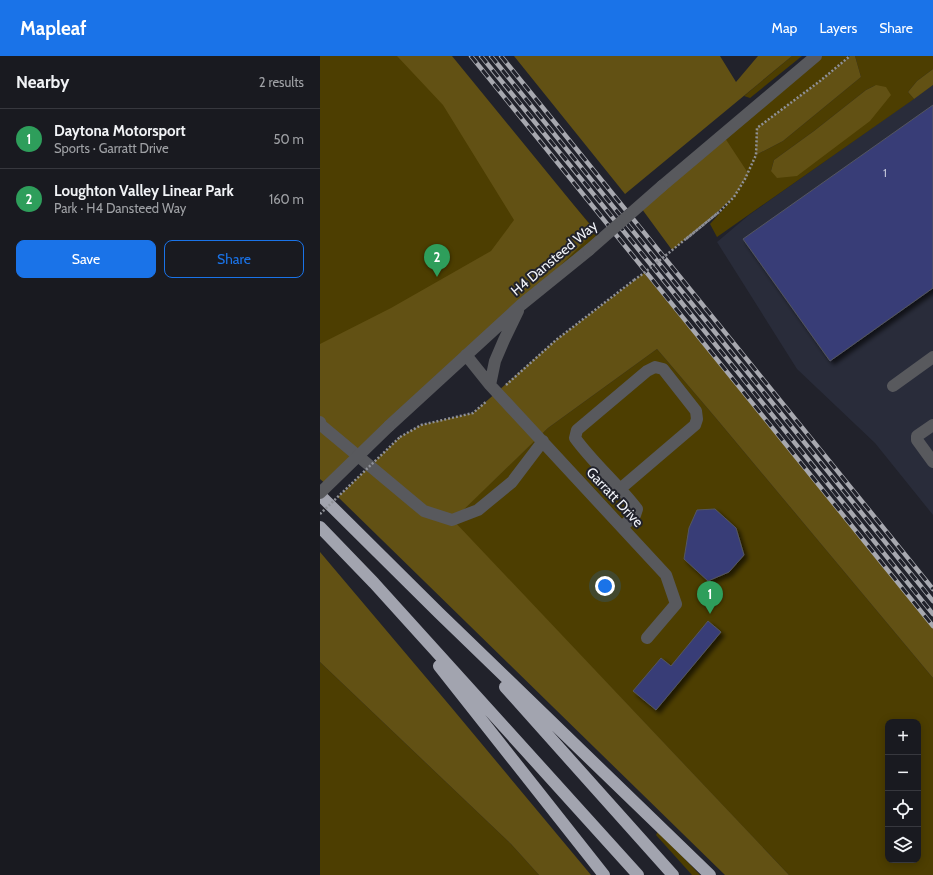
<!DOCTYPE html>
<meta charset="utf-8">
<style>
body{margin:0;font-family:Cabin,sans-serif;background:#26272d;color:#f1f3f6}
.controls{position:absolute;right:12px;bottom:12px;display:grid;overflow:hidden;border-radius:8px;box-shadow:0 2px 10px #0003}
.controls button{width:36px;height:36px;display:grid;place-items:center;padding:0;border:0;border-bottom:1px solid #37383e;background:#191a20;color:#f1f3f6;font:20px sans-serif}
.you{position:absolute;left:285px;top:530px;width:14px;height:14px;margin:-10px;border:3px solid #fff;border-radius:50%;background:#1a73e8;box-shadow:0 0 0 6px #1a73e833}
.badge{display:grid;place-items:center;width:26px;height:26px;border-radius:50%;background:#1a73e8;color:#fff;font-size:13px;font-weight:700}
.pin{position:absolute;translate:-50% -33px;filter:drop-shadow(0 1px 2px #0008)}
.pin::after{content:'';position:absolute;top:21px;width:14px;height:12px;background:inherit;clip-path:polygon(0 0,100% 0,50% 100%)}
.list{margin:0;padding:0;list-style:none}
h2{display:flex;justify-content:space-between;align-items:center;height:52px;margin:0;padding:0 16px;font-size:17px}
h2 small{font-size:13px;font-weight:400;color:#9fa1a5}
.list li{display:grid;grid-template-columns:26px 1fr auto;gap:12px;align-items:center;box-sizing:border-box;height:60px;padding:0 16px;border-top:1px solid #37383e}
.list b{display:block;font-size:15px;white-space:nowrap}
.list p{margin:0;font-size:13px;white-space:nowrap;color:#9fa1a5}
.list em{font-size:13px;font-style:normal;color:#9fa1a5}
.actions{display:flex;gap:8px;padding:12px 16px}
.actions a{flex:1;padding:9px 0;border:1px solid #1a73e8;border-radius:8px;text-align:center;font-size:14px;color:#1a73e8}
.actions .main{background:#1a73e8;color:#fff}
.icon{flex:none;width:22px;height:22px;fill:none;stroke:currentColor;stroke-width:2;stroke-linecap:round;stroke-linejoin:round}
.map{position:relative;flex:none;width:613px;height:819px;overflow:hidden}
header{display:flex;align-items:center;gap:24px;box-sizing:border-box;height:56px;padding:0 20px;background:#1a73e8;color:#fff}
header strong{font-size:19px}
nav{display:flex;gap:22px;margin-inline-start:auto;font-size:14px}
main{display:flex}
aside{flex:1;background:#191a20}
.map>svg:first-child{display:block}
.built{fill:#292c3a}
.green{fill:#4d3e01;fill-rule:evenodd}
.forest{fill:#625114}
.building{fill:#373c77;stroke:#545660;filter:url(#shadow)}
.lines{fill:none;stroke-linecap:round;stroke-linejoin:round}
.path{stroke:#8f9198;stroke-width:2.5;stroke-dasharray:2 2;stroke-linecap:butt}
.minor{stroke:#58595d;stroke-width:12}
.highway{stroke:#a2a4af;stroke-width:12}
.rail-casing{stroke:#a7a8af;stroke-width:4.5}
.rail{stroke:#21222b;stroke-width:3;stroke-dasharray:9;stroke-linecap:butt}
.path-bridge{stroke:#8f9198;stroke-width:2.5;stroke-dasharray:2 2;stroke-linecap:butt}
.minor-bridge{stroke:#58595d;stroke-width:12}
.labels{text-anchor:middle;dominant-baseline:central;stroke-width:4;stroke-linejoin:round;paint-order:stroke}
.number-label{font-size:12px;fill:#c2c5d8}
.street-label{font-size:14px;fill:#f1f3f9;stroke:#21222b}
</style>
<header>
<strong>Mapleaf</strong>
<nav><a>Map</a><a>Layers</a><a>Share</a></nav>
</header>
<main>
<aside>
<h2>Nearby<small>2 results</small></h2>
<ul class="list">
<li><span class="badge" style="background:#2e9e5b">1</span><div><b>Daytona Motorsport</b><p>Sports · Garratt Drive</p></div><em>50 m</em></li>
<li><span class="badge" style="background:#2e9e5b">2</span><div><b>Loughton Valley Linear Park</b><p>Park · H4 Dansteed Way</p></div><em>160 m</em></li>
</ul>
<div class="actions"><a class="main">Save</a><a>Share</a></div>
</aside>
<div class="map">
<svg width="613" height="819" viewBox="0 0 613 819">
<defs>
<filter id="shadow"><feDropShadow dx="3.5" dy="3.5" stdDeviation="2" flood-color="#0009"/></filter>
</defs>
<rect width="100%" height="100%" fill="#21222b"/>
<path class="built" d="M613,29V459L555,387L477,313L397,186L429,159Z"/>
<path class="green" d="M0,0H131L231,123L282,182L0,423Z
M472,0H482L430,42L424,40Z
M496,0H530L500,25L436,99L463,85L541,21L535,0H613V13L597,25L588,36L594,43L397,181L390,168L414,141L403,79ZM556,29L451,115L454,104L494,75L546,34Z
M337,293L395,361L613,622V819H469L132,464L228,372ZM568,666H598V804H568Z
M0,606L191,788L219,819H0Z
M338,775L380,819H372L336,779Z"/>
<path class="forest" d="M77,0H132L275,175L201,249L8,430L0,423V288L71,252L171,195L194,164L123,49Z
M194,0H400L416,26L438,0H472L305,138Z
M530,0H535L541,21L463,85L436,99L437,72L500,25Z
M613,13V29L594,43L588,36L597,25Z
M556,29L566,31L571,39L550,65L477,120L457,122L451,115L454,104L494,75L546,34Z
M403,79L428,117L425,123L414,141L385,167L352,194L319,149Z
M324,217L613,570V622L395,361L337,293L228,372L133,464L469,819H405L18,441L80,381L101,369L153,357L236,284Z
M0,496L131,651L271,819H219L191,788L0,606Z"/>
<path class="building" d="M613,49V232L510,305L423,183Z
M395,453L416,472L424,499L409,516L388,525L364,503L369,472L377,454Z
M388,565L401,576L336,654L313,635L341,602L351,610Z"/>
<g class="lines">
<path class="path" d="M366,183L399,156L414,141L425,123L436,99L437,72L500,25L530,0
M186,329L236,284L314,224
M80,381L101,369L153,357L167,345"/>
<path class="minor" d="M342,130L496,0
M146,299L170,329L346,519L356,548L327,582
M170,329L175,305L184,284L198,255
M573,330L613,301
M0,366L1,369L104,455L132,464L158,454L192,426L223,385
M613,369L597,380V384L613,406
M69,370L201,249L269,194
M300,433L375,369L377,363L376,355L343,313L335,311L327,315L257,374L255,382C273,407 298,428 317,453L315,459L302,471"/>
<path class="highway" d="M0,439L119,557L390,819
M0,471L54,527L318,819
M119,610L284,819
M185,631L353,819"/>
<g class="rail-casing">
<path id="rail" d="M151,0L613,570
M161,0C313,185 462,372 613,558
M171,0L613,545
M181,0L613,533"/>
</g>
<use href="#rail" class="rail"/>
<path class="path-bridge" d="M314,224L324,217L399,156
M0,458L80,381"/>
<path class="minor-bridge" d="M269,194L342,130
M0,437L69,370"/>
</g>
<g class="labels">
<g class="number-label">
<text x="565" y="116">1</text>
</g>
<g class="street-label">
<text transform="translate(234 202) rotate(-40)">H4 Dansteed Way</text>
<text transform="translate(295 441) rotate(47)">Garratt Drive</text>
</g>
</g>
</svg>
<div class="controls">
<button>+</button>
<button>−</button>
<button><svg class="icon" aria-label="locate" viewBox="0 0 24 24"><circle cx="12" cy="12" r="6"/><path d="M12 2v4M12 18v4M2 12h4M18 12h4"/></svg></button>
<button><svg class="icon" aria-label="layers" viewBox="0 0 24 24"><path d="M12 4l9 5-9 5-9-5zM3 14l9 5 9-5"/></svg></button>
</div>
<div class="you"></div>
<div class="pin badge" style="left:390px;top:558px;background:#2e9e5b">1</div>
<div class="pin badge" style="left:117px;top:221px;background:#2e9e5b">2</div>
</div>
</main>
